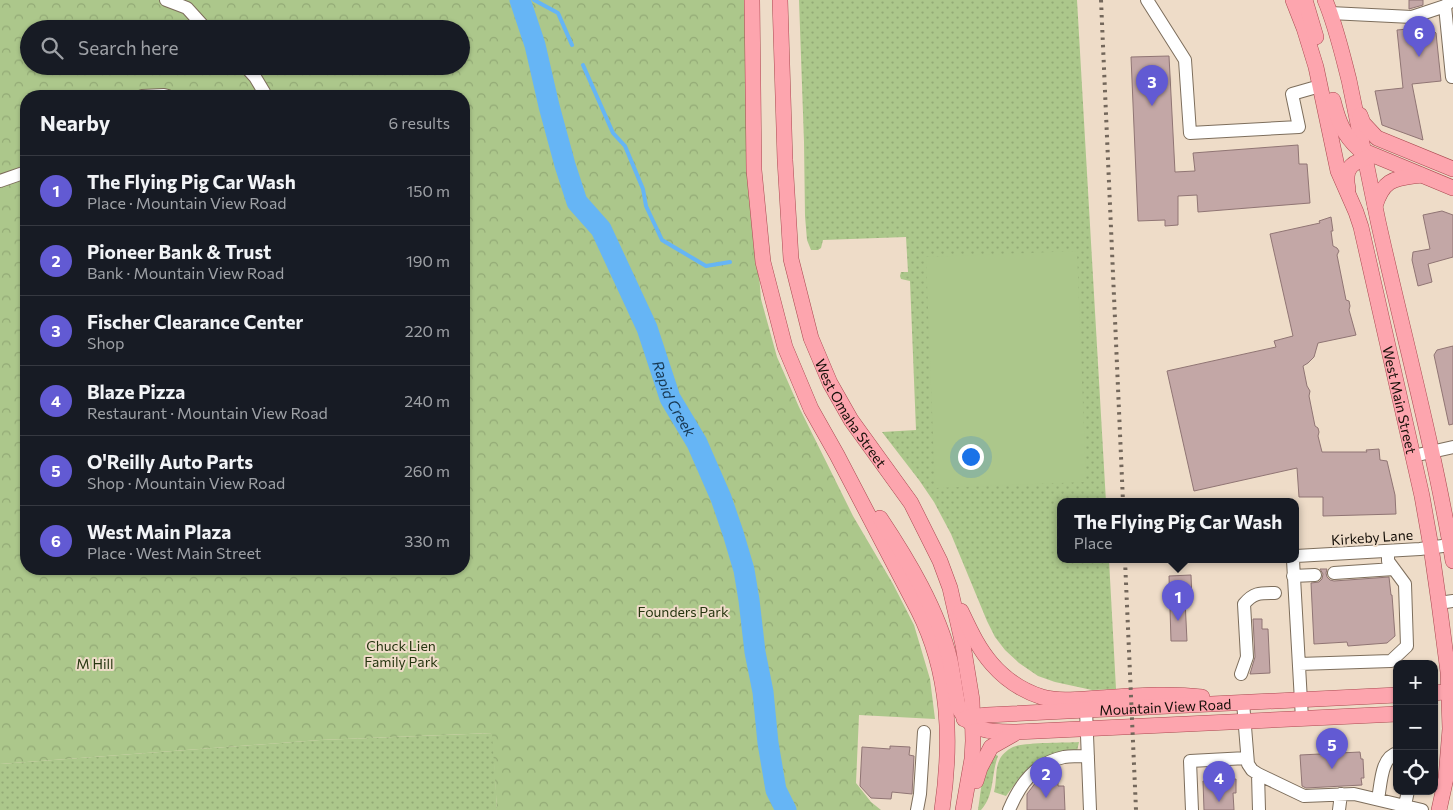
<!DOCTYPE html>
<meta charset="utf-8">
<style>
body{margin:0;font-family:Commissioner,sans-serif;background:#20242c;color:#f1f3f6}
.controls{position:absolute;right:15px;bottom:15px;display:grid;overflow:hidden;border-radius:10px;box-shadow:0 1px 4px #0004}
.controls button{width:45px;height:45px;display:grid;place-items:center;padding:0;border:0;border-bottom:1px solid #363941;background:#171b24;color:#f1f3f6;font:25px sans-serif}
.you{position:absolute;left:970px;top:456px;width:18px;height:18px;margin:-12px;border:4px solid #fff;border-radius:50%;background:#1a73e8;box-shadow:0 0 0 8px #1a73e833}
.badge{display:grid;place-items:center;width:32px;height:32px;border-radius:50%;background:#625ad3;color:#fff;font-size:16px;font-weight:700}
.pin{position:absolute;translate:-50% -41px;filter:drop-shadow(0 1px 2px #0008)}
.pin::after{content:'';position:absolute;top:26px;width:18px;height:15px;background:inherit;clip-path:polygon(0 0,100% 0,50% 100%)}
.popup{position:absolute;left:1057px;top:498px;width:242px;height:65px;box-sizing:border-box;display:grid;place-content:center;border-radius:10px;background:#171b24;filter:drop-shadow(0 1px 4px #0005);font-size:16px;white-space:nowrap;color:#9ea1a6}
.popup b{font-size:19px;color:#f1f3f6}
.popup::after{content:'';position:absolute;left:50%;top:100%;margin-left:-10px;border:10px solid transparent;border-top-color:#171b24}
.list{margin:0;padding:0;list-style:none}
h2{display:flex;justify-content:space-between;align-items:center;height:65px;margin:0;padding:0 20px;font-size:21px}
h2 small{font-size:16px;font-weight:400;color:#9ea1a6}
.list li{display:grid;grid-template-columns:32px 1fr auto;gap:15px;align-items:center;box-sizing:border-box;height:70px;padding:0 20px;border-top:1px solid #363941}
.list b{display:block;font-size:19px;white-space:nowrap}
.list p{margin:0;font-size:16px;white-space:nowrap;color:#9ea1a6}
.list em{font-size:16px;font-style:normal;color:#9ea1a6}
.icon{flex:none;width:28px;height:28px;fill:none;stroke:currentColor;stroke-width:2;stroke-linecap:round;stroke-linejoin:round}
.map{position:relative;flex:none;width:1453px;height:810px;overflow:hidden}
.search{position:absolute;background:#171b24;box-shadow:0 1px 4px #0004;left:20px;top:20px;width:450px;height:55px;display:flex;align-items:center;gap:12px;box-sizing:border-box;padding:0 18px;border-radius:28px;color:#9ea1a6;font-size:19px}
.panel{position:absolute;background:#171b24;box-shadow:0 1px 4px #0004;left:20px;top:90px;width:450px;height:485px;border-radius:20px}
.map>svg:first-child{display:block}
.grass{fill:url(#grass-dots)}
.park{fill:url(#park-crowns);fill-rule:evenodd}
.pitch{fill:#acc78b}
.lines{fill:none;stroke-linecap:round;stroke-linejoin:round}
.stream{stroke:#66b5f5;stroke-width:4}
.river{stroke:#66b5f5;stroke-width:21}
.building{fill:#c3a7a6;stroke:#907574}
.minor-casing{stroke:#7d6e5c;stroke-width:14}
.major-casing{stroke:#aa4950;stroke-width:16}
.minor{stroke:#fff;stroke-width:12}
.major{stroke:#fda5ae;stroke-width:15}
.rail{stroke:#73675b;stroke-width:4;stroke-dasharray:2.5 5;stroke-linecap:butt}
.labels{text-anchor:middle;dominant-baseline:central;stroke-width:4;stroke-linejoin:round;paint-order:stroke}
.street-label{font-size:14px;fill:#140e07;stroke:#eedcc8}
.park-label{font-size:14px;fill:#273611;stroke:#eedcc8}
.water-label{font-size:15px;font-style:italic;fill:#173852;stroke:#eedcc8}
</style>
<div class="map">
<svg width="1453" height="810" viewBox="0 0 1453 810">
<defs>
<pattern id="grass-dots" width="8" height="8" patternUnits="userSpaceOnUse" patternTransform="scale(1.25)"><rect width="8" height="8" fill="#acc78b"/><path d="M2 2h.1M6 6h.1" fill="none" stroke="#93aa76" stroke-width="1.8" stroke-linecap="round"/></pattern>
<pattern id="park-crowns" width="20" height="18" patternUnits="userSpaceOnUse" patternTransform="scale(1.25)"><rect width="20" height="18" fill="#acc78b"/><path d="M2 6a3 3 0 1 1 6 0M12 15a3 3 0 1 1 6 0" fill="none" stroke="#93aa76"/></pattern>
</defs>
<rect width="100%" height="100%" fill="#eedcc8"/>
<path class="grass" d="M799,0H1077L1106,502H1060V560H1109L1116,689L1092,690L1055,682L1038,676L1019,663L1005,650L995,637L987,621L951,534L934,502L919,480L882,432L916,430L910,281L901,279L900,276L901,272H908L906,237L823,240L821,248L818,250H811L807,240L805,216L804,142Z
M493,733L497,810H0V764L320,740Z
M1079,742L1077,751L1032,765L1020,777L1006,796L994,792C997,782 995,770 999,761C1001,755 1007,750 1013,747C1025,742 1064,743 1079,742Z
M996,755L998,756C991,774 995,795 981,810H978L983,774L990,756Z"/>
<path class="park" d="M0,0H745L756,237L761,299L777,357L799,407L853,516L893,584L914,625L930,679L935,719L859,715L856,783L871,802L881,810H497L492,733L320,740L0,764ZM29,29H461V66H29ZM26,96H464V569H26Z"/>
<path class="pitch" d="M1077,251L1086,482L935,488L926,257Z"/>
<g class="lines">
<path class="stream" d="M534,0L558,13L572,45
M583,65L613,133L625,146L643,189L646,206L662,240L706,266L730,262"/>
<path class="river" id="s1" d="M520,0L535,45L549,106L565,165L577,202L601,229L647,328L670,398L697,443L721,498L733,533L744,570L749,600L755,652L763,692L768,743L776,790L786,810"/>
</g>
<path class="building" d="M1409,0H1423V5L1409,9Z
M1429,27L1436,33L1441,81L1412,84L1423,140L1382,125L1375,91L1403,88L1397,30Z
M1169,56L1175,172L1195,171L1193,153L1298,145L1299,164H1307L1310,203L1198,212L1197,195L1178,196V225L1165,226V220L1138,221L1131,57Z
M1442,211L1453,215V257L1428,264L1432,282L1418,286L1412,260L1413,252L1430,249L1423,215Z
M1331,217L1333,231H1331L1333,246L1337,248L1339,251L1337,255L1346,300L1349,301L1350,306L1349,310L1356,335L1318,343L1314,357L1308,363L1303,366L1307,386L1310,391L1309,396L1315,426L1318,428L1319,432L1318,436L1322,452H1367L1366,450L1379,449L1380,460L1387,461L1395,495L1396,514L1323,516V497H1299L1297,468L1194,491L1167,371L1276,347L1274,341L1293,336L1270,234L1320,223L1319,221Z
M1453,346V424L1449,425L1434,355L1437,350Z
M1320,569H1327L1326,573L1327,577L1330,580L1334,581L1389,577L1391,595H1392L1395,636L1387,643L1348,646L1347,642L1314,644L1311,583L1319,582L1322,579L1323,574Z
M1191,575L1192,600H1185L1187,641H1171L1169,576Z
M1253,619H1262V629H1268L1270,673L1250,674L1255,657Z
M890,746L910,747L909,755L914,756L912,794L892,792L891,799L871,798L860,786L862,747L890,749Z
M1360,752L1361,759H1363L1364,778H1361L1362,785L1306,788L1302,786L1300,755Z
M1236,779V793H1233L1234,810H1204L1203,781Z
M1058,780V786H1064L1065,810H1027V794L1036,782Z"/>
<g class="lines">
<g class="minor-casing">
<path id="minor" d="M166,0L187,8L206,29
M1147,0L1185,60L1190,133L1299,127L1292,94L1320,86
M1445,6L1452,77
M1330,13L1412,17L1445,6L1452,0
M245,66L255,77L264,92L263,96
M142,96L164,95L168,96
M0,181L26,172
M1413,456L1453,447
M1296,556L1420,549L1450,545
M1293,560L1302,719
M1334,573L1394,569
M1293,576L1315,575
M1439,603L1453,601
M1299,664L1391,661L1407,646L1405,584L1388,561V551
M1241,674L1247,657L1244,604C1254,592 1261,593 1275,593
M1243,702L1248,764L1252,770L1258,774L1304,796L1354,794L1422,810
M1086,710L1090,810
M1258,774L1259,810
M1378,799C1381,784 1381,757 1397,753
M1405,805L1408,791
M917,810L920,794L924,732
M1009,810C1020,784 1035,763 1064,757C1072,756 1080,756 1088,756
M1192,810L1190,761L1247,758
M1339,810L1341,794"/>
</g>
<g class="major-casing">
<g id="major">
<path d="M752,0L754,170L763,262L785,347L811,409L837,455L918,610C950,673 952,741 942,810"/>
<path id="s2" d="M780,0L785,160L791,259L811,338L830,383L851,420L911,503L940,561L950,588L963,645L972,700L973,741L972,759L963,810"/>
<path id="s3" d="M1293,0L1304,28L1316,67L1338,171L1356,212L1361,227L1422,496L1431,547L1439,603L1448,672L1450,729L1446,778L1439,810"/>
<path d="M1305,0L1316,37"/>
<path d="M1325,0C1336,26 1342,53 1349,80C1359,127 1368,174 1378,221C1403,334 1434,447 1453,561"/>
<path d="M1333,100C1338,120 1343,135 1359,149L1453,188"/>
<path d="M1360,115L1363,123L1377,138L1453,169"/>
<path d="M1348,189C1343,165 1354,162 1373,156"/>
<path d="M1375,206C1384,178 1394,179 1421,175"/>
<path d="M880,518C908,560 938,610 950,660C953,675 955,691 958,706C970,733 990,732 1016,732L1397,714"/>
<path d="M961,611C970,630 978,648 992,664C1005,679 1023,691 1042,697C1060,702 1081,699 1099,698C1133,696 1168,693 1202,697"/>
<path d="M1434,693L1453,691"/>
<path id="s4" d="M964,719L969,717L987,715L1397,695"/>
<path d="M976,781L980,768L991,747L1014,734"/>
</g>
</g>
<use href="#minor" class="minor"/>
<use href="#major" class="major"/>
<path class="rail" d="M1101,0L1123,502
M1125,560L1136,810"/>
</g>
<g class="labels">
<g class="street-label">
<text stroke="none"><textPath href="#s3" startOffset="415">West Main Street</textPath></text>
<text stroke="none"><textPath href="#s2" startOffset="426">West Omaha Street</textPath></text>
<text transform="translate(1372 537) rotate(-4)">Kirkeby Lane</text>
<text stroke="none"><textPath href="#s4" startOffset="202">Mountain View Road</textPath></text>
</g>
<g class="park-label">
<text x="683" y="611">Founders Park</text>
<text x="401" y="645">Chuck Lien<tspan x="401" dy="16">Family Park</tspan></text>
<text x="95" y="663">M Hill</text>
</g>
<g class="water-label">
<text stroke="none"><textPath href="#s1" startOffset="431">Rapid Creek</textPath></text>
</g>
</g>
</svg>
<div class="controls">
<button>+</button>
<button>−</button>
<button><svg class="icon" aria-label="locate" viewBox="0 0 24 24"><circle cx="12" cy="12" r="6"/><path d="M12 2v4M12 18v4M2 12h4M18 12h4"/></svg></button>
</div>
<div class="you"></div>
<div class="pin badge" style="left:1178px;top:621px">1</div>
<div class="popup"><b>The Flying Pig Car Wash</b>Place</div>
<div class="pin badge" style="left:1046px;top:798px">2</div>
<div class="pin badge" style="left:1152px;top:106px">3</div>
<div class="pin badge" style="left:1219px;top:802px">4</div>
<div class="pin badge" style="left:1332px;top:769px">5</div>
<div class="pin badge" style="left:1419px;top:57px">6</div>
<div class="search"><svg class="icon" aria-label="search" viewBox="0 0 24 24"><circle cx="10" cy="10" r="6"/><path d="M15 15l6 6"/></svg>Search here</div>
<section class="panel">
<h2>Nearby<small>6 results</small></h2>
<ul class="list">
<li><span class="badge">1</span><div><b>The Flying Pig Car Wash</b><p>Place · Mountain View Road</p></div><em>150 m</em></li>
<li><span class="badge">2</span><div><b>Pioneer Bank &amp; Trust</b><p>Bank · Mountain View Road</p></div><em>190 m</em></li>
<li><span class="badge">3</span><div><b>Fischer Clearance Center</b><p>Shop</p></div><em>220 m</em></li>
<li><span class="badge">4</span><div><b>Blaze Pizza</b><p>Restaurant · Mountain View Road</p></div><em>240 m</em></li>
<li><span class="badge">5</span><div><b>O'Reilly Auto Parts</b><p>Shop · Mountain View Road</p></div><em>260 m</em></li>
<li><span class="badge">6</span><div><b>West Main Plaza</b><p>Place · West Main Street</p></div><em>330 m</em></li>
</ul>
</section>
</div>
